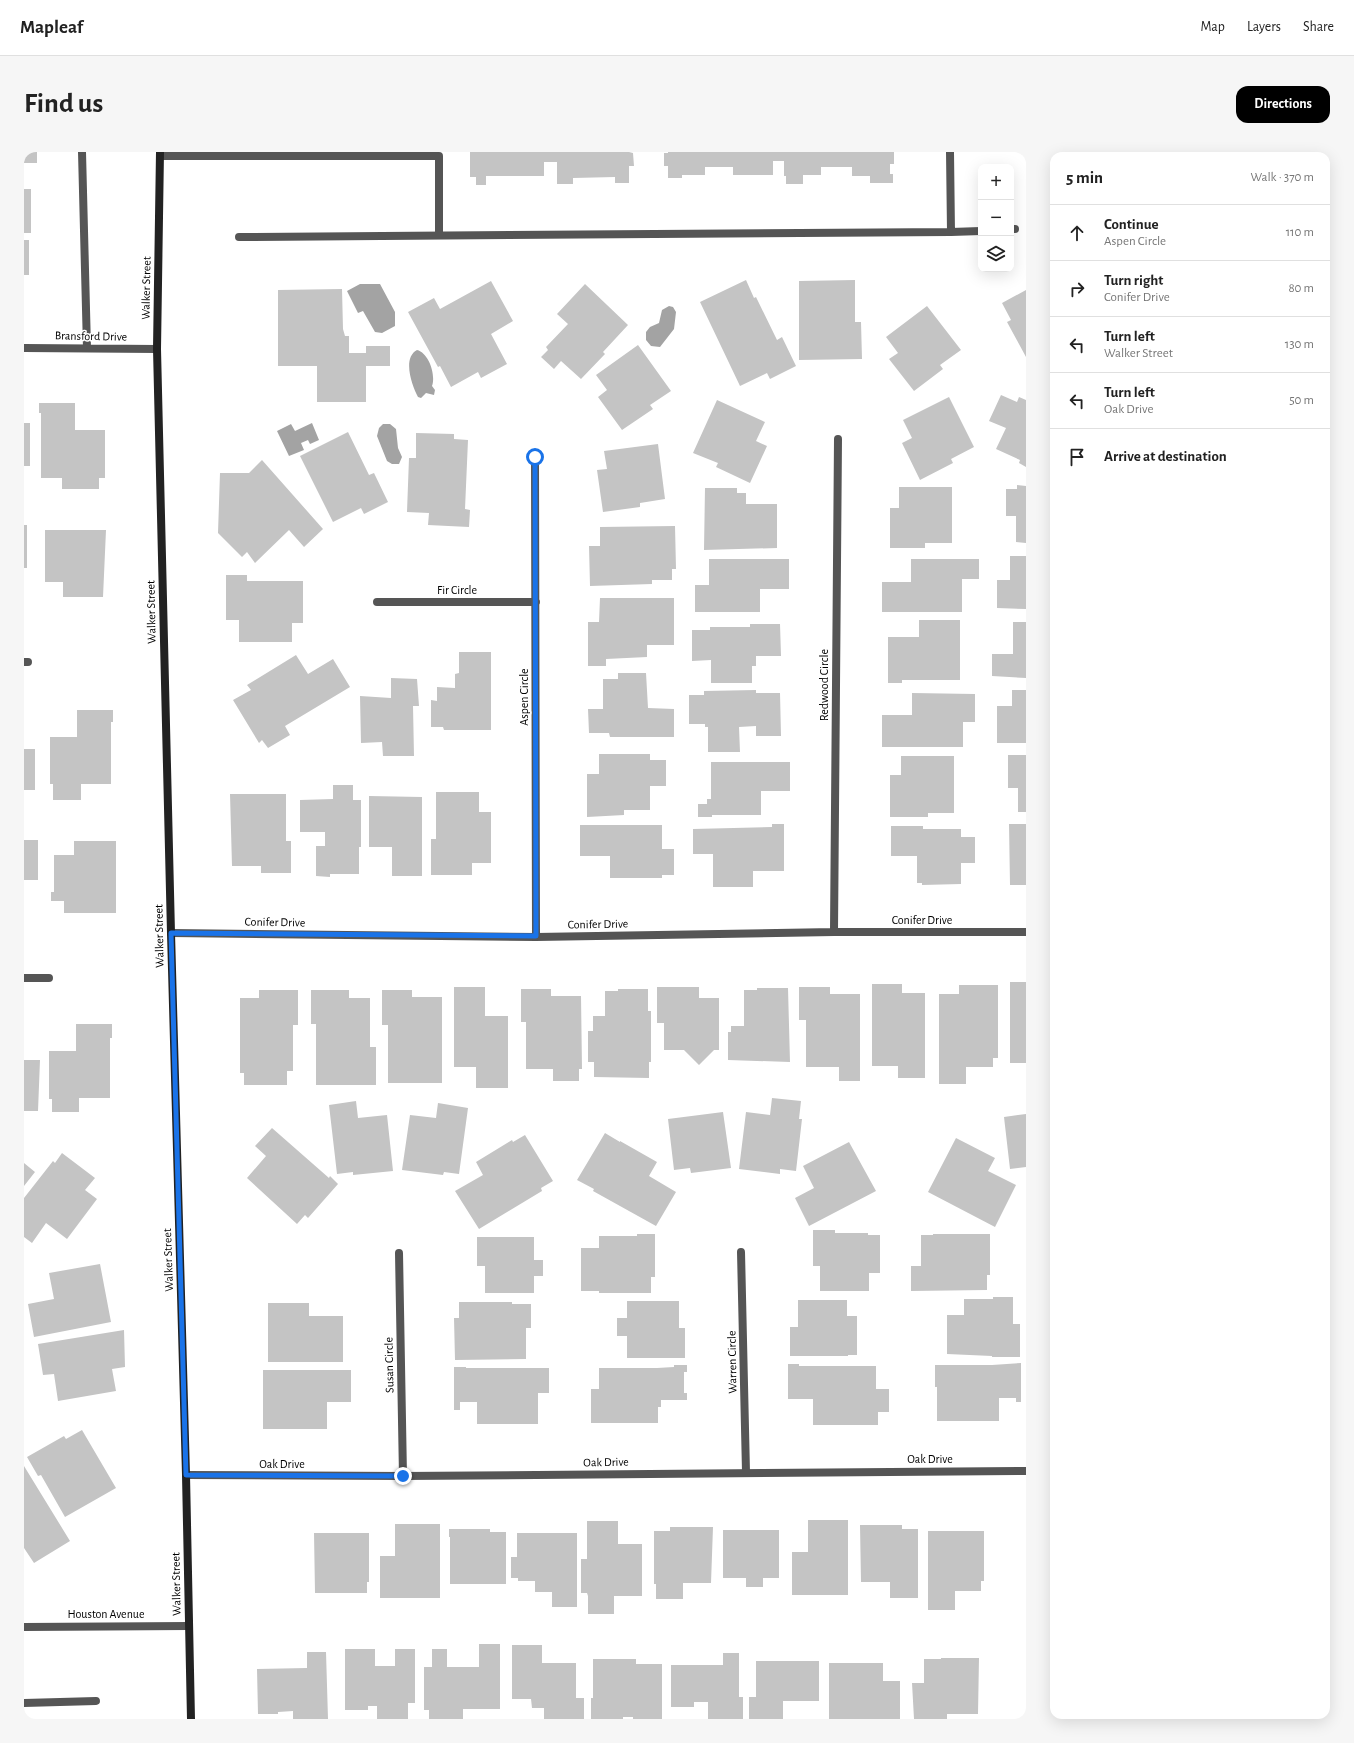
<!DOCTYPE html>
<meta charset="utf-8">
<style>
body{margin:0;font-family:"Alegreya Sans",sans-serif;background:#f6f6f6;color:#222}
.controls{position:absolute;right:12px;top:12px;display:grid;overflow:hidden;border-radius:8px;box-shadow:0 4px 16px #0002}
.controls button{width:36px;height:36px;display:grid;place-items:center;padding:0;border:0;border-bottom:1px solid #e0e0e0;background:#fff;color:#222;font:20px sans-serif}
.stop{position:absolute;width:12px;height:12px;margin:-9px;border:3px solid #1a73e8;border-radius:50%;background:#fff}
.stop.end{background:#1a73e8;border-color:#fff;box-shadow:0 1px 4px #0008}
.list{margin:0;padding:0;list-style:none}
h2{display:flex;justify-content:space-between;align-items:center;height:52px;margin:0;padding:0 16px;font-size:17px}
h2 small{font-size:13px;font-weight:400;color:#767676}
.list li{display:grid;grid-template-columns:26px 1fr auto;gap:12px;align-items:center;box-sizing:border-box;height:56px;padding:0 16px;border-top:1px solid #e0e0e0}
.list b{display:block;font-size:15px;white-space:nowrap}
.list p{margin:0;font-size:13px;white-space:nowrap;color:#767676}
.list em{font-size:13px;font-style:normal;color:#767676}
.icon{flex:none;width:22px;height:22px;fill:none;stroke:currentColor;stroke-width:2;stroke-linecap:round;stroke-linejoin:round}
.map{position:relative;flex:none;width:1002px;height:1567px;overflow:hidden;border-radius:12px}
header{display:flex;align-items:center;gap:24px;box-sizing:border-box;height:56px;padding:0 20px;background:#fff;border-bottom:1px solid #e0e0e0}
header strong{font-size:19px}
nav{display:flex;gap:22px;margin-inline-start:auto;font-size:14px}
.intro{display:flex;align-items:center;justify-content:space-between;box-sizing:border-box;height:96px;padding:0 24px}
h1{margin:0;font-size:28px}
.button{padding:10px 18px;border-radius:12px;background:#000;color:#fff;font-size:14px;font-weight:700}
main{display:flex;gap:24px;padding:0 24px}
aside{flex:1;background:#fff;border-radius:12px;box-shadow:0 4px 16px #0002}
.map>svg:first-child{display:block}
.water{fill:#a3a3a3}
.building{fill:#c4c4c4}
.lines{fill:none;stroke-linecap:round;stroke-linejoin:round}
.service{stroke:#555;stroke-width:8}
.minor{stroke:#555;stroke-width:8}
.tertiary{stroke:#555;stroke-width:8}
.secondary{stroke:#222;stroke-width:8}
.route{stroke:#1a73e8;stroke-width:5}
.labels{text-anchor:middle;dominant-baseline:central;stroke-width:3;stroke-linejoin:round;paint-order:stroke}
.street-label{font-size:12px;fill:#000;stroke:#fff}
</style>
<header>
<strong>Mapleaf</strong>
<nav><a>Map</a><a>Layers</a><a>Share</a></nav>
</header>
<div class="intro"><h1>Find us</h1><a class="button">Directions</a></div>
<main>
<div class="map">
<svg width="1002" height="1567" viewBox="0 0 1002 1567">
<rect width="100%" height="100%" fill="#fff"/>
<path class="water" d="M336,132H356L371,160V174L358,181L351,180L339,159L334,161L323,139Z
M645,154L649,155L652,160L650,177L636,195L627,194L622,188V180L626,175L635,171L638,158Z
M393,198C405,201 412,223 408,234L411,238L410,243L402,241L397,246L394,245C388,234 378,206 393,198Z
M288,271L295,288L286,292L284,288L277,291L280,298L265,304L253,279L267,272L271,279Z
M359,272H366L372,277L374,296L378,305L375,312H368L363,309L353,284L355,276Z"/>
<path class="building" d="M0,0H13V11H0Z
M446,0H605L609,1L610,14H605V31H591V25L549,26V32H533V10H520V24H462V33H452V25H446Z
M644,0H870V12H866V22H869V31H846V24H828V15H797V23H779V32H762V24H760V9H749V23H709V15H681V23H658V26H644V14H640V1H644Z
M0,37H7V81H0Z
M0,88H5V123H0Z
M722,128L730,146L732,145L753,188L758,185L772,214L746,227L743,221L716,234L676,150Z
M831,128V170H837L838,207L775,208V129Z
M467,129L489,169L467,182L483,212L457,226L454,220L427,235L416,214L414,215L384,160L410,146L416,157Z
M561,132L604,173L579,200L581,202L557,227L537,209L530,217L517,205L524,198L522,195L544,172L533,162Z
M318,137L319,177L321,184H325V201H342V194H366V214H342V250H293V214H254V138Z
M1002,138V205L983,170L987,168L978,151Z
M903,154L937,198L916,213L919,217L890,239L865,207L874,201L862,185Z
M614,193L647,239L626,253L629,257L598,278L574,245L583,238L572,223Z
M977,243L993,250L995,245L1002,248V315L995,311L996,308L972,297L982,276L965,269Z
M925,245L950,295L927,307L929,311L896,328L878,291L888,286L879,268Z
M693,248L741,270L732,289L743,294L726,331L692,315L694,311L669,301Z
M15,251H51V278H81V326H75V337H38V326H17V261H15Z
M0,271H6V314H0Z
M324,280L345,323L350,321L364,350L340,362L337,356L309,370L276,304Z
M392,281L430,282V287L444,288L441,357L446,358L445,375L404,373L405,361L383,360L385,306H392Z
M634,292L641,347L616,351V355L579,360L573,318L583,317L580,299Z
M238,308L299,377L280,395L265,378L231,411L223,400L218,405L194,381L196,321H225Z
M993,333L1002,334V391L992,390V364H982V337H993Z
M875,335H928V391H901V396H866V356H875Z
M681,336H713V341H722V352H753V396L680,398Z
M0,373H3V416H0Z
M651,374L652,417H648V428H628V432L566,434L565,394H576V375Z
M21,378H82L79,445H39V430H21Z
M986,404H1002V457L973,456V428H986Z
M685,407H765V437H736V460H671V433H685Z
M887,407H955V427H938V460H858V430H887Z
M202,423H223V429H279V471H268V490H215V468H202Z
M576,446H650V493H623V505L582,507V514H564V470H575Z
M895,468H936V528H878V531H864V485H895Z
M989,470H1002V526L968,524V502H989Z
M726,472H756L757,504H732V514H728V531H687V508L668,509V478H686V475H726Z
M435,500H467V578H420L419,575H407V548L413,549V535L431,536V522L435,521Z
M272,503L284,522L309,507L326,535L261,574L266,583L244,596L238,588L235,591L209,548L227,538L223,533Z
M594,521H622L624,556L650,557V585H586L585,581H565L564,557H579V527H594Z
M367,526L393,527L395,554H389L390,604H359L358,590L337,591L336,544L367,546Z
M732,538V541H756L757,584H732V574L715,575L716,600H684V575H681V572H665V543H680V539Z
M988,538H1002V591H973V554H988Z
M888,541L951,542V570H939V595H858V563H888Z
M53,558H89V570H87V632H57V648H29V632H26V585H53Z
M0,597H11V638H0Z
M575,602H626V608H642V634H626V658H600V663L563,665V622H575Z
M984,603H1002V660H994V636H984Z
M877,604H930V661H904V665H866V623H877Z
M687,610H766V639H737V663H688V665H674V652H683V647H687Z
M309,633H329V648H337V695H335V722H306V725L292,724V694H301V680H276V648L309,647Z
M412,640H455V660H467V711H448V723H407V687H412Z
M206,642H262V689H267V721H237V714H208Z
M345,644L398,645V724H368V695H345Z
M748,672H760V719H729V735H689V702H669V677L748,675Z
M985,672H1002V733H986Z
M556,673H638V697H650V723H638V726H586V704H556Z
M867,674H899V677H937V685H951V711H937V732L898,733V731H893V704H867Z
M0,688H14V728H0Z
M50,689H92V761H40V749H27V740H30V703H50Z
M986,830H1002V911H986Z
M848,832H878V841H901V926H874V914H848Z
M935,833H974V906H969V915H942V932H915V842H935Z
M430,835H461V864H484V936H452V915H430Z
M633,835H675V846H695V898H690L675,913L660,898H640V871H633Z
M775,835H806V842H836V929H815V915H782V868H775Z
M733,836H764L766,910L704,908V880H707V874H720V838H733Z
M497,837H527V844H557L558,917H555V929H529V917H502V870H497Z
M594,837H624V859H627V910H625V926L570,925V910H564V879H569V864H581V839H594Z
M235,838H274V873H269V919H263V933H220V921H216V846H235Z
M287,838H325V846H346V895H352V933H292V872H287Z
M358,838H388V845H418V931H364V873H358Z
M52,872H88V886H86V946H55V960H28V947H25V899H52Z
M0,908H16L14,959H0Z
M748,946L777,949L775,967H778L772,1019L756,1017V1022L715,1017L722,960L746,963Z
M332,949L334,966L363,963L369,1019L329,1023V1020L313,1022L305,953Z
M414,951L444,956L435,1022L420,1020L419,1023L378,1018L386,963L412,966Z
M699,960L707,1016L667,1021L666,1016L650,1018L644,967Z
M1002,962V1015L986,1017L980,965Z
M248,976L305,1026L306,1024L314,1032L284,1066L281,1063L273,1072L223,1026L242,1004L231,994Z
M581,981L596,990V989L633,1010L625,1024L652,1040L632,1074L569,1039L570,1037L553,1028Z
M501,983L529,1029L517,1036L518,1039L455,1077L431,1039L459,1023L452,1010L488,988L489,990Z
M932,986L971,1006L964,1019L992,1033L971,1075L904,1040Z
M825,990L852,1039L785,1074L771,1046L790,1036L779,1014Z
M38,1001L71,1026L61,1038L73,1047L43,1087L22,1071L8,1091L0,1085V1046L29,1009L31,1011Z
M0,1011L11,1020L0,1034Z
M789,1078H811V1081H844V1083H856V1121H845V1139H796V1114H789Z
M613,1082H631V1125H627V1141H575V1139H557V1096H575V1084H613Z
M909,1082H966V1123H963V1138L887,1139V1114H897V1083H909Z
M453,1085H510V1108H519V1124H510V1141H461V1114H453Z
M76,1112L87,1170L10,1185L4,1152L30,1147L25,1121Z
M969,1145H989V1172H996V1205H968V1204L923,1202V1163H940V1147H969Z
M774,1148H823V1164H833V1203H824V1204H766V1175H774Z
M603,1149H655V1176H661V1206H603V1184H593V1166H603Z
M435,1150H488V1152H507V1176H502V1207L431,1208L430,1166H435Z
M244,1151H285V1164H319V1210H244Z
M100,1178L101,1215L88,1217L92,1239L34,1249L30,1222L19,1223L14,1192Z
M997,1211V1250H992V1246H975V1269H913V1235H911V1213H968Z
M764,1212H775V1214H852V1237H865V1260H854V1273H789V1247H764Z
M650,1213H663V1220H660V1241H663V1248H637V1255H634V1271H567V1237H575V1216H633L650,1215Z
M430,1215H442V1216H525V1241H514V1272H453V1250H436V1258H430Z
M239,1218H327V1250H303V1277H239Z
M58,1278L92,1336L41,1365L17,1323L14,1324L3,1305L40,1284L42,1287Z
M0,1314L46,1389L10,1411L0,1396Z
M784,1368H824V1443H768V1400H784Z
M563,1369H594V1392H618V1444H590V1462H564V1444L563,1441H557V1407H563Z
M371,1372H416V1446H356V1404H371Z
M836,1373H878V1377H894V1446H866V1430H837Z
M646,1375H689L687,1431H659V1447H632V1432H630V1379H646Z
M425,1377H466V1380H482V1432H426V1385H425Z
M699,1378H755V1426H739V1435H722V1426H699Z
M904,1379H960V1429H957V1439H931V1458H904Z
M290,1381H345V1430H343V1441H291Z
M493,1381H553V1455H528V1440H511V1429H494V1426H487V1405H493Z
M455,1492H476V1557H439V1567H405V1558H400V1515H408V1497H423V1515H455Z
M488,1493H518V1511H552V1546H560V1567H520V1556H508L507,1547H488Z
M321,1497H351V1514H371V1497H391V1551H384V1567H353V1554H344V1558H321Z
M283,1500H302L304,1567H269V1559L254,1560V1562H234L233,1517L283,1516Z
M699,1501H715V1545H719V1567H684V1550H670V1555H647V1513H699Z
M917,1506H955L954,1562H923V1567H890L888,1531H900V1507H917Z
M569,1507H612V1512H638V1567H609V1565H599V1567H567V1546H569Z
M732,1509H795V1549H759V1567H725V1545H732Z
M805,1511H859V1529H876V1567H805Z"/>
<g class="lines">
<path class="service" d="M0,1551L72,1549"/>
<path class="minor" d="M58,0L63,196
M926,0L927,80
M136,4H415V83
M987,77H991
M215,85L927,80L957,79
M0,196L133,197
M511,305L512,785
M353,450H512
M0,510H4
M810,780L814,287
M147,781L512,785L810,780H1002
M0,826H25
M717,1100L722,1320
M375,1101L379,1324
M162,1323L379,1324L1002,1319"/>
<path class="tertiary" d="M0,1475L165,1474"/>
<path class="secondary" d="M136,0L133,197L147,781L162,1323L167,1567"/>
</g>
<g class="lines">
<path class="route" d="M379,1324L162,1323L147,781L512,784L511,305"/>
</g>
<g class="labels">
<g class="street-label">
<text transform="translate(122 136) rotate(-89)">Walker Street</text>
<text transform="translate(67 184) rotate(1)">Bransford Drive</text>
<text x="433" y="438">Fir Circle</text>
<text transform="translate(127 460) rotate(-91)">Walker Street</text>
<text transform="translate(800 533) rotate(-90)">Redwood Circle</text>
<text transform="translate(500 545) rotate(-90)">Aspen Circle</text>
<text x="898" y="768">Conifer Drive</text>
<text transform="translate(251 770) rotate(1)">Conifer Drive</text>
<text transform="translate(574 772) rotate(-1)">Conifer Drive</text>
<text transform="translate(135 784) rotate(-91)">Walker Street</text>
<text transform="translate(144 1108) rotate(-92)">Walker Street</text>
<text transform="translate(708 1210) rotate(-91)">Warren Circle</text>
<text transform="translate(365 1213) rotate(-91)">Susan Circle</text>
<text x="906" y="1307">Oak Drive</text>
<text transform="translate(582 1310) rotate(-1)">Oak Drive</text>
<text x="258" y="1312">Oak Drive</text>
<text transform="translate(152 1432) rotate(-91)">Walker Street</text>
<text x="82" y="1462">Houston Avenue</text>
</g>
</g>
</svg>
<div class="controls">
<button>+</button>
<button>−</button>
<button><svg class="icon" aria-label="layers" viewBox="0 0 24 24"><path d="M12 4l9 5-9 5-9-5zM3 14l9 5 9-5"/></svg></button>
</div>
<div class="stop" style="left:511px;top:305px"></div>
<div class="stop end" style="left:379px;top:1324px"></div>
</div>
<aside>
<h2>5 min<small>Walk · 370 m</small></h2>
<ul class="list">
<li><svg class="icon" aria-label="ahead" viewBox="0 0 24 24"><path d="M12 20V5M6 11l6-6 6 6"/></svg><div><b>Continue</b><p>Aspen Circle</p></div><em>110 m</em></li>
<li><svg class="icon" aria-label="right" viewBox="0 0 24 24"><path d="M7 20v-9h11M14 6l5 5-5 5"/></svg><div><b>Turn right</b><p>Conifer Drive</p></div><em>80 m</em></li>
<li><svg class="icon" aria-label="left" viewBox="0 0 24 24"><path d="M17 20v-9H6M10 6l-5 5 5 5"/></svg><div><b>Turn left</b><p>Walker Street</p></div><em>130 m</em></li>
<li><svg class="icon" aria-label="left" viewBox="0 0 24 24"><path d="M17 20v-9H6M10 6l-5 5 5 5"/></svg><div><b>Turn left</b><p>Oak Drive</p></div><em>50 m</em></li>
<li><svg class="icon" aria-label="arrive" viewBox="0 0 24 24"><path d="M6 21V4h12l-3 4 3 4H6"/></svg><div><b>Arrive at destination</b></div></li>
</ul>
</aside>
</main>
